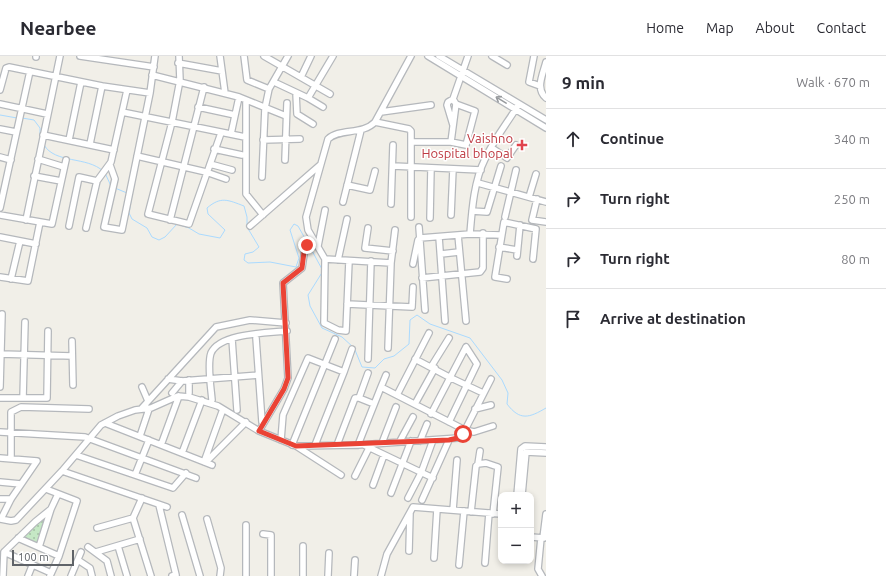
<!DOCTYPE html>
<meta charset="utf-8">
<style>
body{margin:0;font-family:Ubuntu,sans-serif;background:#f2f2f3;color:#2b2b33}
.controls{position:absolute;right:12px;bottom:12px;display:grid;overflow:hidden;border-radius:8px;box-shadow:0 2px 6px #0003}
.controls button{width:36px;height:36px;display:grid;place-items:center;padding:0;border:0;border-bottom:1px solid #e1e1e2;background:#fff;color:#2b2b33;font:20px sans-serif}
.scale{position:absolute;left:12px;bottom:10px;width:62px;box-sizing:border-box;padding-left:4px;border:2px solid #5f6368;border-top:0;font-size:11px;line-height:14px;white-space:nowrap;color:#5f6368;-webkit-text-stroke:3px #fff;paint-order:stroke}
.stop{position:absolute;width:12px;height:12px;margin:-9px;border:3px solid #ea4335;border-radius:50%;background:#fff}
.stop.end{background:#ea4335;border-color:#fff;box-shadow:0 1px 4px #0008}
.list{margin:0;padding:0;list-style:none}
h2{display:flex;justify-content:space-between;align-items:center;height:52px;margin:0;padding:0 16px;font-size:17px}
h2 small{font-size:13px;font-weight:400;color:#7c7c81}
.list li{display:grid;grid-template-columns:26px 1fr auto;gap:12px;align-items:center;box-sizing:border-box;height:60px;padding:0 16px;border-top:1px solid #e1e1e2}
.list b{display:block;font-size:15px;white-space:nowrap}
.list em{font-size:13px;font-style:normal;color:#7c7c81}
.icon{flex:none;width:22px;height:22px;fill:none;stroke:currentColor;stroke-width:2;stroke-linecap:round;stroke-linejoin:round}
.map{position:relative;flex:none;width:546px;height:520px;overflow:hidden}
header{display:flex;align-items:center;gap:24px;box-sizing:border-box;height:56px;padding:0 20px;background:#fff;border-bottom:1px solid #e1e1e2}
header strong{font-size:19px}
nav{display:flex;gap:22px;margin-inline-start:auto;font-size:14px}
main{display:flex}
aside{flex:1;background:#fff}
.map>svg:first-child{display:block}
.park{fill:url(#park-dots)}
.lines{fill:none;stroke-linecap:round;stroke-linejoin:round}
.stream{stroke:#aadaff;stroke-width:1}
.minor-casing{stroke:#b5b8bc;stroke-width:8}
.minor{stroke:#fff;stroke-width:5.5}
.oneway{stroke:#979a9d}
.route{stroke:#ea4335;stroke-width:5}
.health-dot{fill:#e0444e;stroke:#fff;stroke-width:1.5}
.labels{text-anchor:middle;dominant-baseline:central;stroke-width:3;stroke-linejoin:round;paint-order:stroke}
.health-label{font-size:13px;fill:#be3a42;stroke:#fff;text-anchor:end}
</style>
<header>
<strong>Nearbee</strong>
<nav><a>Home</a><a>Map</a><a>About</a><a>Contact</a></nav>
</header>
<main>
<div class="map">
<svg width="546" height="520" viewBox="0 0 546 520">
<defs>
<pattern id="park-dots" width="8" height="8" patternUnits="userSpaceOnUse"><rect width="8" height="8" fill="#c5e8c5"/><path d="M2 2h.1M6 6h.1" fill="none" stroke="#a3c0a4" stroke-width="1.8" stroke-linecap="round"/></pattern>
</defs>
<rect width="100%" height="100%" fill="#f1efe8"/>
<path class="park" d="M50,455L38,488L22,481Z"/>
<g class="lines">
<path class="stream" d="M0,59L17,62
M22,62L34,64L40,72V82
M44,89C55,108 87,100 103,115
M105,117L111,130
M115,132L127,137
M132,139L129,157L132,163L147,172L152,181L159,184L165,181L177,168L189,172L199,178L220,182L225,174L208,158L207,152C221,140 228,144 244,150L247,161V171L259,191L253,196L245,198L244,204L248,207L270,206L296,211L299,202L290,174L294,168L298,170L307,186
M310,191L323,215L308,239L310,250L322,272L342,281L353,291
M355,294L362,311L375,312L384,303L394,300L409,288L410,264L417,259L430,268L470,282L502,324L508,337L507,348C520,365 529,362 546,352"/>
<g class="minor-casing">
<path id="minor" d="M80,0L154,11
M179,0L180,24L172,66L148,158L189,168L221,77
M220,0L225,37
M244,0L247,24L269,33
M264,0L330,38
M428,0L546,72
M439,0L546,64
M492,0L507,9
M534,0L529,26L540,30
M36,1V0
M546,6C543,18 535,33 546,42
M178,7L222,15
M152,19L239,41L286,60
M301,21L311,0
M274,26L308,42L323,51
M0,34L6,12L9,11L102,30L150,37
M296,37L297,58L313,68
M308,42L333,0
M246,44V138L263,159
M0,48L47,58
M198,51L235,59
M122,56L245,81
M381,56L431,49
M375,66L409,73L411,75V161
M453,69L447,49L448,46L453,43
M0,73L16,76
M231,78L239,41
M43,79L114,94
M69,84L81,26
M263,84L300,83
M412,86H451L466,89L475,55L456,48
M451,86L456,48L453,43L468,0
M90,88L102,30
M492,92L507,102L516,89
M214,93L242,99
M137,100L206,116L226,123
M0,101L11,104
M38,103L64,111
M285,104L287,47
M210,108L232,114
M110,109L115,123L104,171L122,174L150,37L155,0
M393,110L481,114
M34,120L61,125
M262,121L265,52L269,33L288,0
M478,127L546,146
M347,129L370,134L375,115
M529,141L536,118
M537,143L532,164L546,166
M343,146L361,74
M391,148L393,89
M0,152L30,15
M472,155L487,156L501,110
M0,159L52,168L66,104
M451,159L453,113
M505,161L516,114
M430,162L431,112
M26,164L60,0
M170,164L204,31
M69,170L79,121L97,125L111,106L127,34
M250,170L320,109
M419,171L425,254
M86,172L97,125
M368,172L365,192L393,195
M470,178C472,153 474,125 485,103C494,83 508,66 519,48
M458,179L466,265
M0,181L36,188
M439,181L445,265
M318,190L325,154
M499,191L517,194
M441,198L459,196
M517,200L520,169
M325,203L391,207
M338,204L347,163
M349,205L346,275L338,274L324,267L325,203L308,174L306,161L328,83C339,72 363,79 375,66L411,0
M413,208L418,184L420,182L470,178L501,179
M0,221L28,225L40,166
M422,222L480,216L483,212V177
M11,223L20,185
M507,223L495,221L504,166L536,173L533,203
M347,248L412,251L413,231
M256,282L262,366
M232,283L237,354
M72,285L73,329
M388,292L391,207L395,174
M0,298L72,300
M368,303L371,205
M415,303L449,321L483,337
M431,311L449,282
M168,323L182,325L258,319
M189,324V337
M0,331L2,258
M142,331L148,345
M381,331L386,319
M172,337L182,325
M397,339L429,277
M0,342H47L48,275
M23,342L25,266
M359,342L368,317
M212,344C211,332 207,308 211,297C220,277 268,277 287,275
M415,348L435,312
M141,353L216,271L250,264L286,267
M475,353L491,349
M431,358L466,291
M449,366L477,308L466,291
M105,367L212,409
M259,375L284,333L288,322L283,227L302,212L305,192L314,185
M0,376L85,381L196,422
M140,380L149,353
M281,384L283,359L308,302L344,316L352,293
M400,385L413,361
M420,385L427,368
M382,387L396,351
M161,389L179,340
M292,389L335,283
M315,389L344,316
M337,389L355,342H359L374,348
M358,389L381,331L465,374L474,376L493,370
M364,389L433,422
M297,390L358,389L458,382L465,374L491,323
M182,397L202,344
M76,399L173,432L186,417
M0,402L37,405L11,443L1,463
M11,402V356L21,351L89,353
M204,406L223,353
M206,406L246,366
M478,408L480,395
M62,415L167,451
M135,419L149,384
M355,420L369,392
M0,426L21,428
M373,429L384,399
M46,433L77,445L59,500L50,520
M391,437L411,385
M517,439L521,393L525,390L546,391
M522,439L526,396L546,397
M408,442L421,417L433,384
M0,443H11
M422,444L449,384
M159,449L176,519L172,520
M453,454L457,404
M471,456L476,410L478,408L486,407L498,411L493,458
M182,459L200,520
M133,462L151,520
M0,463L11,465L16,464L62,415L101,369L118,360L135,354L151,352L178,340L189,341L218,350L259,375L296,390L341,419
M207,463L221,512L220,520
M246,469V520
M97,472L133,462L142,442
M263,478L271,479V520
M531,481L544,482
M18,482L59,500
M541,482L538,513L542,520
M543,482L546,458
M118,490L127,520
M303,490V520
M39,491L51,453
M88,491L107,505L111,520
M409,495L410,457
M4,496L51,517
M96,496L140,483
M434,502L437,453
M78,504L90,512L92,520
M485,507L489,457
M459,509L464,455
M3,520L4,496L35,466L51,453L58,438
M28,520L32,510
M71,520L81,496
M328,520L329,497
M354,520L355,504
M381,520L387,498L413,451L501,458"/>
</g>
<use href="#minor" class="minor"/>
</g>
<defs><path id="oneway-shaft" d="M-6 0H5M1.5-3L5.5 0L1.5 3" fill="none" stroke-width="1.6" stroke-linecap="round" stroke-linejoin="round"/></defs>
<use class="oneway" href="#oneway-shaft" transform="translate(501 44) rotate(-149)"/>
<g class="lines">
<path class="route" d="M307,189L304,196L302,212L283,227L288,322L284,333L259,375L296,390L449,384L458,382L463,378"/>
</g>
<path class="health-dot" d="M520 83h4v4h4v4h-4v4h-4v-4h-4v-4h4z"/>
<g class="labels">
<g class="health-label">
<text x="513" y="82">Vaishno<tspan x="513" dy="15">Hospital bhopal</tspan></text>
</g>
</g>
</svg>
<div class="controls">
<button>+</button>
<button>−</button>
</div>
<div class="scale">100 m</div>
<div class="stop" style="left:463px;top:378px"></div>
<div class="stop end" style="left:307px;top:189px"></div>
</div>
<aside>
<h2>9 min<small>Walk · 670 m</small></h2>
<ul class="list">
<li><svg class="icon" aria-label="ahead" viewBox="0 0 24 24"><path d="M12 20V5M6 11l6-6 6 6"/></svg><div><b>Continue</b></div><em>340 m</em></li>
<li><svg class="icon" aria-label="right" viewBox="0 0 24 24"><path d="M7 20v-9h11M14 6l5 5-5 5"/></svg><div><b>Turn right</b></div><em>250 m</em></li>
<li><svg class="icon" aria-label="right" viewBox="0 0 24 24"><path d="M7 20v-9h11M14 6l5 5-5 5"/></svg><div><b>Turn right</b></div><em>80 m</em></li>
<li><svg class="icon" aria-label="arrive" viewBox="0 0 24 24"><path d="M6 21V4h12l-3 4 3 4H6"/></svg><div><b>Arrive at destination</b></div></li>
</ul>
</aside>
</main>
